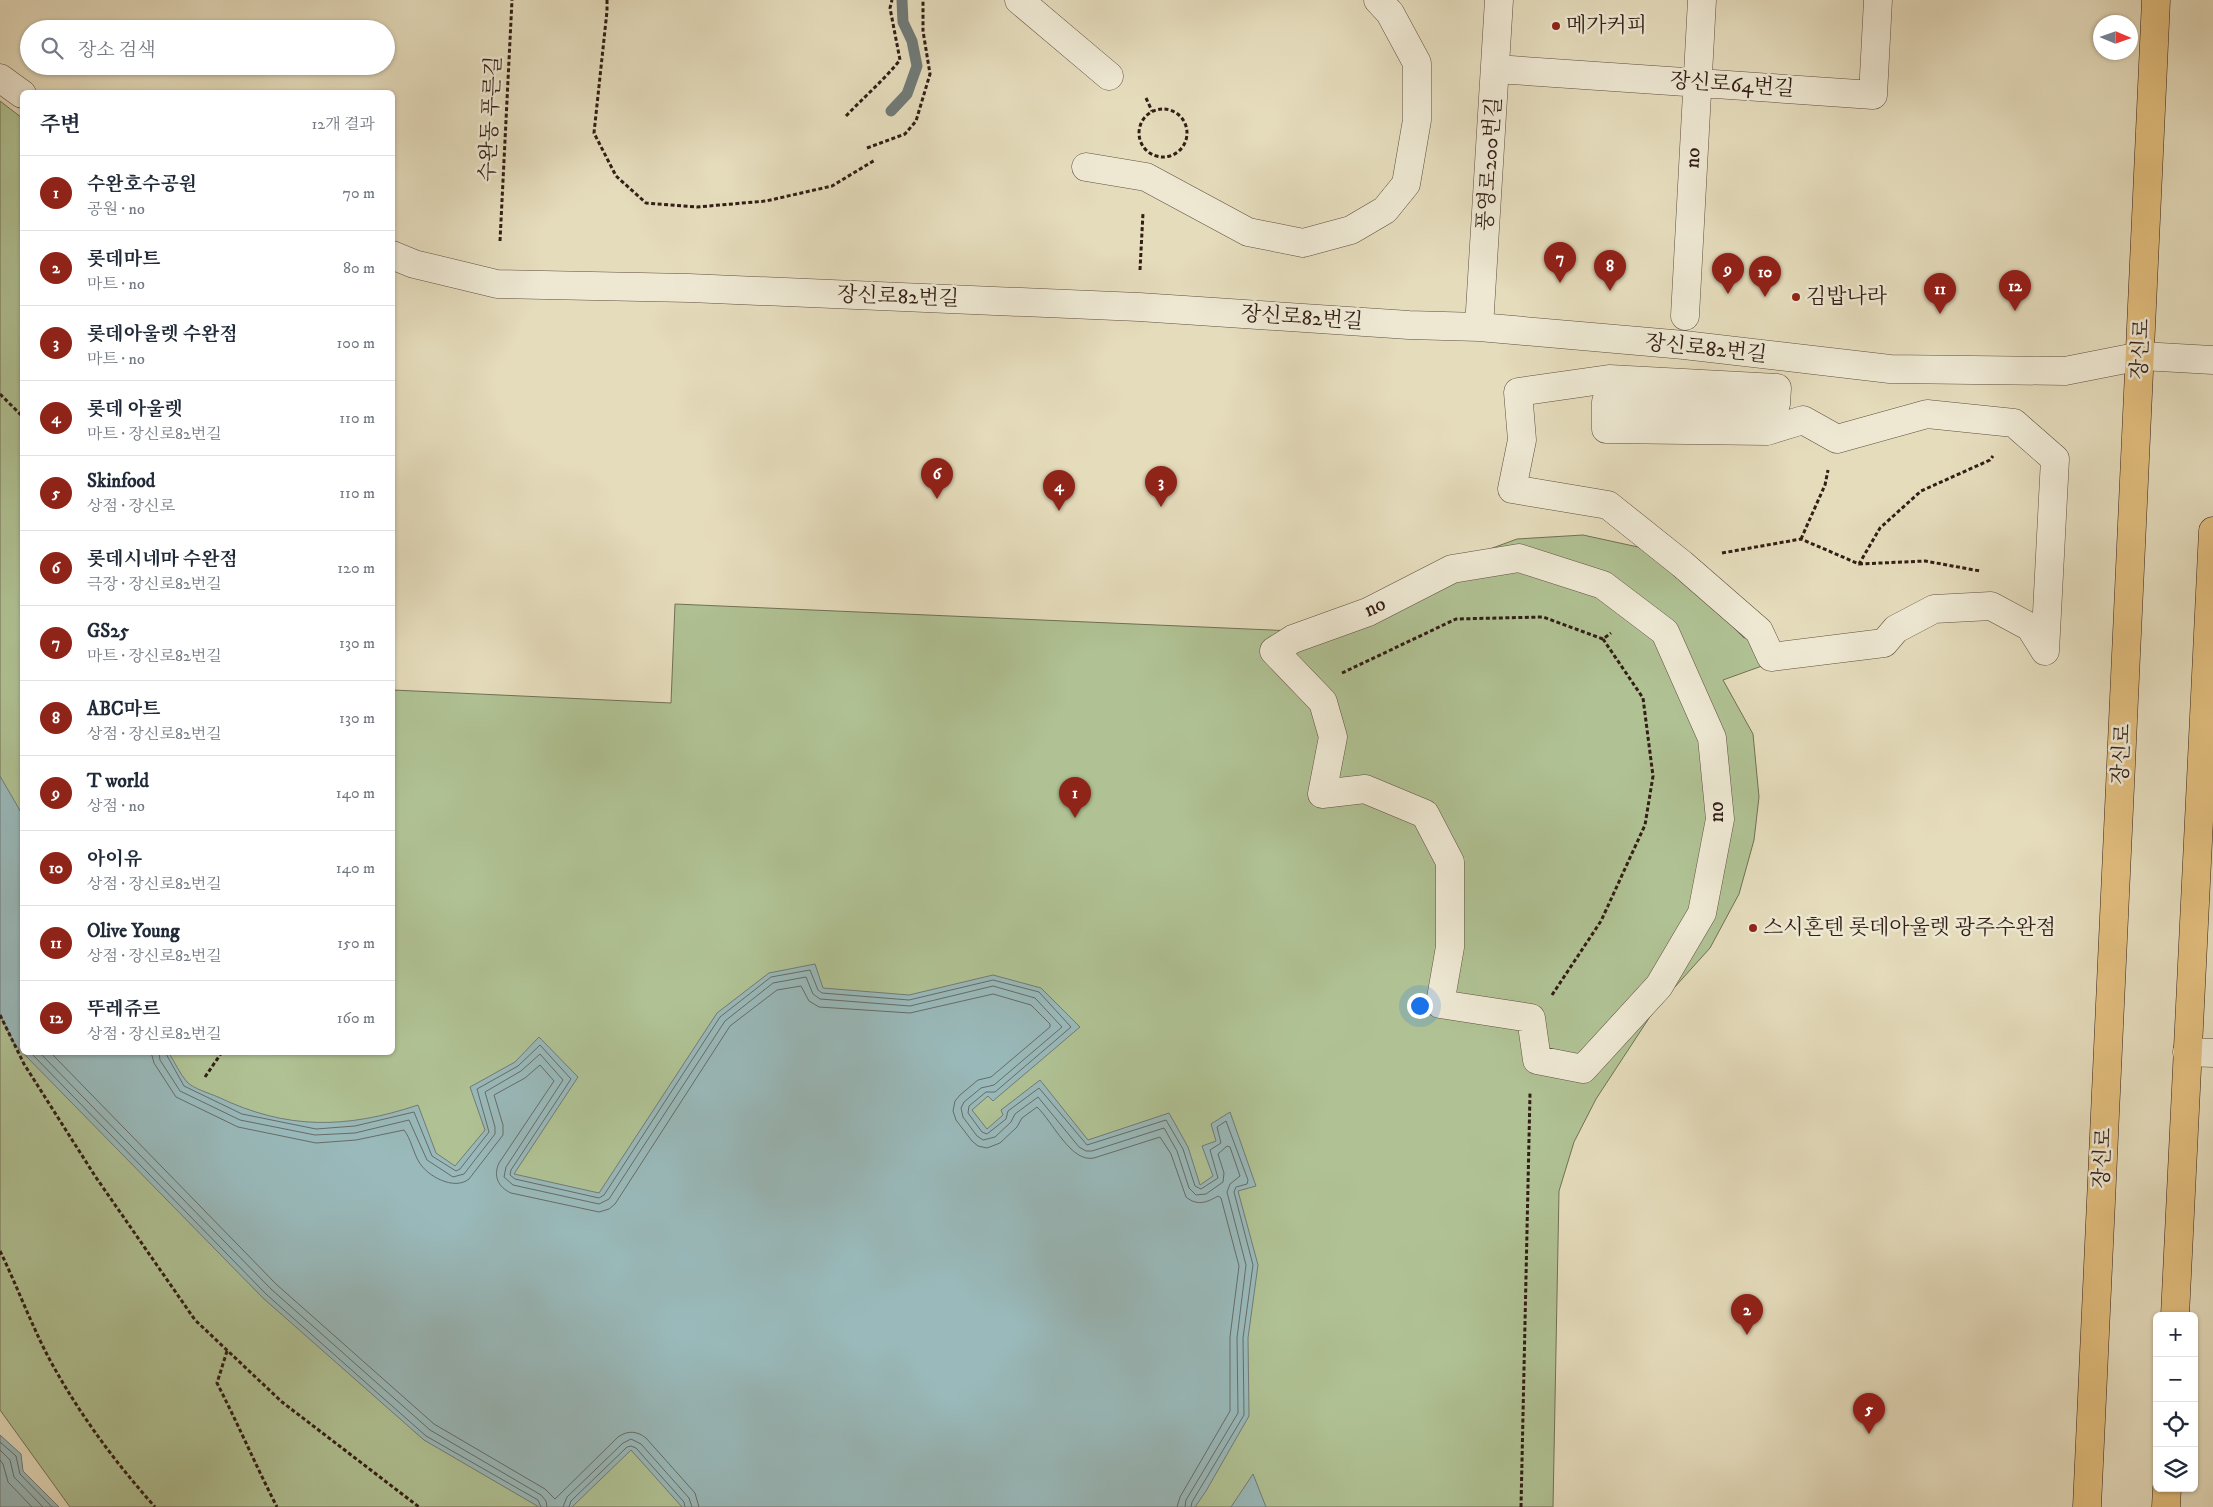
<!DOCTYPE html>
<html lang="ko">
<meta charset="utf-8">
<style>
body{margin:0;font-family:"IM FELL DW Pica","Noto Serif KR",serif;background:#f2f2f3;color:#1f2937}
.controls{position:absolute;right:15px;bottom:15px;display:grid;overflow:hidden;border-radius:8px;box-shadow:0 1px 4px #0004}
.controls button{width:45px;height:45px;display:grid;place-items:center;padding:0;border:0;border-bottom:1px solid #e0e1e3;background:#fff;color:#1f2937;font:25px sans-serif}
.compass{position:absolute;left:2093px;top:15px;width:45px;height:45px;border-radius:50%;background:#fff;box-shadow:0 1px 4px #0004;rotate:92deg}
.you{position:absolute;left:1419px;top:1005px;width:18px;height:18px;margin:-12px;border:4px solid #fff;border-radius:50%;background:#1a73e8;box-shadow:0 0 0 8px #1a73e833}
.badge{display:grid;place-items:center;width:32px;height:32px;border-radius:50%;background:#8f2418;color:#fff;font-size:16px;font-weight:700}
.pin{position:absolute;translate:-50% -41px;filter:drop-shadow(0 1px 2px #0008)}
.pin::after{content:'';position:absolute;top:26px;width:18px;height:15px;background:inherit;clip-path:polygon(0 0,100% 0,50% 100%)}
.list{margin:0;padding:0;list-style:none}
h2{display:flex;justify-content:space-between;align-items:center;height:65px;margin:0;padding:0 20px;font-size:21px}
h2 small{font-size:16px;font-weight:400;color:#747a83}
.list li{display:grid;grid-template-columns:32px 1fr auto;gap:15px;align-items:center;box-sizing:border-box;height:75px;padding:0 20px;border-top:1px solid #e0e1e3}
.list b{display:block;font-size:19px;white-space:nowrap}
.list p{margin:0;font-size:16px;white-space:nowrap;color:#747a83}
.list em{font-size:16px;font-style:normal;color:#747a83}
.icon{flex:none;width:28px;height:28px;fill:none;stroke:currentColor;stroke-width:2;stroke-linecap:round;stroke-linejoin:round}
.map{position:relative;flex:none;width:2213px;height:1507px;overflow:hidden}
.search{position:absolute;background:#fff;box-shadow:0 1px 4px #0004;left:20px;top:20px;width:375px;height:55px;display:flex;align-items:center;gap:12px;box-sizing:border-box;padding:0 18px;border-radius:28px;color:#747a83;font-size:19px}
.panel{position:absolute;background:#fff;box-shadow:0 1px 4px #0004;left:20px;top:90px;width:375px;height:965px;border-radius:8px}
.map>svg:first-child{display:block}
.green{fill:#b0c294;stroke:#717055}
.water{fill:#99b9ba;stroke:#707b78}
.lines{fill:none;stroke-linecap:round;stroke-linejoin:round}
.shore{stroke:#666c68;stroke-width:1}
.stream{stroke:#707b78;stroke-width:11}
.minor-casing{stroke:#5f4e40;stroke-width:29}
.major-casing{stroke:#321e16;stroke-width:29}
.path{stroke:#321e16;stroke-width:3;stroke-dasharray:4 2.5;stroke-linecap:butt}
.minor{stroke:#eee8d3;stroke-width:28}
.major{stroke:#e2be7e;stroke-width:28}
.poi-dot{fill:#8f2418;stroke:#eee8d3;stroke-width:2}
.labels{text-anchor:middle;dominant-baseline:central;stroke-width:5;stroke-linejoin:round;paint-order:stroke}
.poi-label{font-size:21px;fill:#321e16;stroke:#eee8d3;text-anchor:start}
.street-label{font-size:21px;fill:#321e16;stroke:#eee8d3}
</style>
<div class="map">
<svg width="2213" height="1507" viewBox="0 0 2213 1507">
<rect width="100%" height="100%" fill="#e5dcbc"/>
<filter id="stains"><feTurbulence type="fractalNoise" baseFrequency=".004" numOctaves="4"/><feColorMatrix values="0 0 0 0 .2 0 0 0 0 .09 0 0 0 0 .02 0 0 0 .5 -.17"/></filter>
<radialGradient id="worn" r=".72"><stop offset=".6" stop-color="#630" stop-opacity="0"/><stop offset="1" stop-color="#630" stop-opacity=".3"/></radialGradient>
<path class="green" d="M0,101L22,118V1052H392L393,690L671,703L675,604L1317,632L1444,566L1517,539L1583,535L1638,547L1671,564L1744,638L1759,632L1773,662L1723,680L1753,734L1759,797L1754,840L1739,894L1710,948L1655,1009L1596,1099L1574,1142L1559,1191L1553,1507H70L0,1410Z"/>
<path class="water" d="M0,776L22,814V1052L14,1043L0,1015Z
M815,964L823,988L909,995L993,975L1041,988L1080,1027L993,1101L988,1096L972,1110L987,1129L1003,1115L1001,1110L1040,1080L1088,1140L1169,1113L1188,1147L1200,1185L1213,1176L1202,1146L1216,1141L1211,1124L1230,1112L1256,1186L1238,1191L1258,1265L1248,1338L1249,1416L1206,1491L1195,1507H682L631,1450L572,1507H539L424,1440L263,1298L23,1053H169C174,1061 180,1074 187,1082C194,1089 209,1093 218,1097C287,1130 346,1129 418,1105L436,1153L455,1166L485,1130L470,1087L515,1062L539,1037L578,1077L514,1174L599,1193L717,1013L769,973Z
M0,1435L21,1454L23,1471L59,1507H0Z
M1253,1474L1266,1507H1231Z"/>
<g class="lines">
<path class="shore" d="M30,1052L266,1294L426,1436L538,1500L541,1507
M39,1052L271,1289L430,1430L541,1495L546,1501L547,1507
M50,1052L276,1284L434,1424L545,1489L555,1499L618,1437C628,1430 637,1431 646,1438L695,1493L699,1507
M151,1052L154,1063L176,1097L238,1127L316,1143L356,1140L404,1130C411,1139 413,1152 419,1162C427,1176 454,1191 469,1179L503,1135V1125L494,1095L525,1078L540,1065L554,1081L499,1163C493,1176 498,1187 511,1193L599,1212L609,1209L615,1204L730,1026L777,990L801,986L809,1001L819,1007L910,1013L993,994L1031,1005L1050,1024V1027L991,1077L978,1080L960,1095L955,1101L953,1111L956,1120L972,1141L978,1146L987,1148L1000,1143L1017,1127L1022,1118L1037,1107C1053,1122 1071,1163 1094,1158L1160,1137L1171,1154L1186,1197C1197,1206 1206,1203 1218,1196L1221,1198L1239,1266L1230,1337V1411L1180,1497L1177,1507
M159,1052L160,1060L180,1091L240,1120L315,1135L355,1133L409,1120L427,1160L453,1177L464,1174L495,1134V1127L485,1092L521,1071L540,1054L563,1080L506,1167L504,1177L513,1185L599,1204L609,1199L725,1021L773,983L806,977L813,994L820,999L910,1006L993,986L1035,998L1062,1027L994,1085L981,1088L964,1102L961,1108L963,1117L977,1136L983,1140L995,1137L1011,1122L1015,1114L1038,1097L1079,1147L1086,1151H1092L1164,1128L1177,1151L1189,1188L1196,1195L1206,1194L1223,1182L1224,1173L1218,1154L1227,1146L1230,1147L1240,1176L1230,1184L1227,1192L1246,1265L1237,1338L1238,1413L1186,1500L1185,1507
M165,1052L184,1086L242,1114L316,1129L355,1126L414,1112L432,1156L456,1171L460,1169L489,1132L477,1089L518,1066L540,1045L571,1079L511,1170L510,1175L515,1179L599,1198L604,1195L720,1017L771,977L810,970L818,990L822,993L909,1000L993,980L1039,992L1071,1027L995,1092H986L969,1106L968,1113L982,1132L987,1134L1006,1119L1008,1111L1039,1088L1087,1145L1166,1120L1183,1149L1195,1186L1201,1189L1218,1178L1210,1150L1221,1143L1217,1127L1226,1121L1248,1180L1247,1184L1236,1187L1234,1192L1253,1265L1243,1338L1244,1415L1192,1502L1191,1507
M0,1442L16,1456L20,1474L52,1507
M0,1450L10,1460L14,1477L43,1507
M0,1460L3,1464L8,1482L32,1507
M563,1507L567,1497L623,1443L631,1439L641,1444L689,1498L692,1507
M569,1507L571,1501L627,1447L631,1446L636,1448L684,1502L685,1507"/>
<path class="stream" d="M891,111L907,94L917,66L912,41L903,22L902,0"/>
<g class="minor-casing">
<path id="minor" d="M1019,0L1109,76
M1496,69L1873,95L1878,0
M0,78L22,94
M1086,167L1146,177L1248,232L1303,243L1351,230L1385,210L1406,184L1417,120V63L1390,13L1378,0
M392,255L414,264L497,284L689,288L1139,307L1409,325L1479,327L1684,345L1890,369L2065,371L2141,356L2213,360
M1685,316L1702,0
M1479,327L1499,0
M1609,379L1777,388L1776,404L1765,410L1606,402V429L1767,431L1803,420L1837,439L1927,414L2014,423L2055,459L2045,651L2030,627L1991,606L1934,609L1896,629L1884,643L1771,657L1759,631L1682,564L1608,505L1512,489L1522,440L1518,392Z
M1519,558L1603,585L1665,632L1712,738L1720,819L1702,913L1659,986L1583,1069L1537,1060L1531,1018L1440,1004L1450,947V862L1425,814L1365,789L1322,794L1333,737L1323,702L1274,651L1293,639L1368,612L1452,569Z
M2187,1052L2213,1053"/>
</g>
<g class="major-casing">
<path id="major" d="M2175,1316L2213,531
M2087,1507L2156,0
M2166,1507L2167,1488"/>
</g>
<path class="path" d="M607,0V11L594,133L616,176L646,203L697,207L766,201L832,186L875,160
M1146,98L1152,111
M1139 133a24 24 0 1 1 48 0a24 24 0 1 1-48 0Z
M846,116C864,97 884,80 900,60L890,8L892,0
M867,148L905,134L916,121L930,74L923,31V0
M500,241L512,0
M1140,270L1143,213
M0,394L22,416
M1801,539L1825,485L1828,470
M1722,553L1801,539L1859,564L1880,528L1921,491L1990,460L1993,456
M1859,564L1925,561L1980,571
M1342,673L1456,619L1543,617L1603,639L1611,633
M392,744L393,745
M1552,995L1601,921L1645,825L1653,776L1643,698L1603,639
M0,1015L24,1064L95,1176L195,1320L282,1402L419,1507
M205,1077L222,1052
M0,1251C18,1288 32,1327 51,1362C80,1415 115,1462 155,1507
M227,1351L217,1383C238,1424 256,1466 277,1507
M1521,1507L1530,1093"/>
<use href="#minor" class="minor"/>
<use href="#major" class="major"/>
</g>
<g class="poi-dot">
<circle cx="1556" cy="26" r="5"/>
<circle cx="1796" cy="297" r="5"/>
<circle cx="1753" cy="928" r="5"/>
</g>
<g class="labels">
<g class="poi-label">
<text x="1566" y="26">메가커피</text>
<text x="1806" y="297">김밥나라</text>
<text x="1763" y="928">스시혼텐 롯데아울렛 광주수완점</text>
</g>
<g class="street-label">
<text transform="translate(1732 85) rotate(4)">장신로64번길</text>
<text transform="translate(491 119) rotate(-87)">수완동 푸른길</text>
<text transform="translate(1693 158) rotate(-87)">no</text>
<text transform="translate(1490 164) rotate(-86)">풍영로200번길</text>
<text transform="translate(898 297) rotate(2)">장신로82번길</text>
<text transform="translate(1302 318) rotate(4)">장신로82번길</text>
<text transform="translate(1706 349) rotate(6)">장신로82번길</text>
<text transform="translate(2141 349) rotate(-87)">장신로</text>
<text transform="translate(1375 607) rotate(-25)">no</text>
<text transform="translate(2122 754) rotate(-87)">장신로</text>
<text transform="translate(1717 812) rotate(-90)">no</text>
<text transform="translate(2103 1158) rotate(-87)">장신로</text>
</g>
</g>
<rect width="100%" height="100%" filter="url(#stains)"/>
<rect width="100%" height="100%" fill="url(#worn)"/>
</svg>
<div class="controls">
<button>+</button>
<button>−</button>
<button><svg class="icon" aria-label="locate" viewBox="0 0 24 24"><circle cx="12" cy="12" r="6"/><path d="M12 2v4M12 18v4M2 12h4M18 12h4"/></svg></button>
<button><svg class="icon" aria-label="layers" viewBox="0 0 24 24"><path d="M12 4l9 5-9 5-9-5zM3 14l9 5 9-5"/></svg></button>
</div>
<svg class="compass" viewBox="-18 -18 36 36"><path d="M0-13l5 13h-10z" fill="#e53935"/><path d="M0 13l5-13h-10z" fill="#747a83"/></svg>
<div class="you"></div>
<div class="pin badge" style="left:1075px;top:818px">1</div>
<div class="pin badge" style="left:1747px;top:1335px">2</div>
<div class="pin badge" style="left:1161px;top:507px">3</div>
<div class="pin badge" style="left:1059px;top:511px">4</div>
<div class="pin badge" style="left:1869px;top:1434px">5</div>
<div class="pin badge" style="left:937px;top:499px">6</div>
<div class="pin badge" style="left:1560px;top:283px">7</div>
<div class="pin badge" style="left:1610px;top:291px">8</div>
<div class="pin badge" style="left:1728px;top:294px">9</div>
<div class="pin badge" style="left:1765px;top:297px">10</div>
<div class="pin badge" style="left:1940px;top:314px">11</div>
<div class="pin badge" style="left:2015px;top:311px">12</div>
<div class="search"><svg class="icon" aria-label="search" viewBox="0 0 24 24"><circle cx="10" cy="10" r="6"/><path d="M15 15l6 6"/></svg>장소 검색</div>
<section class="panel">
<h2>주변<small>12개 결과</small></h2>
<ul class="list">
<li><span class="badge">1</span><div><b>수완호수공원</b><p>공원 · no</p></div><em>70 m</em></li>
<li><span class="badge">2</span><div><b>롯데마트</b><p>마트 · no</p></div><em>80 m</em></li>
<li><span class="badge">3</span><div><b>롯데아울렛 수완점</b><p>마트 · no</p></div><em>100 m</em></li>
<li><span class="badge">4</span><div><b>롯데 아울렛</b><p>마트 · 장신로82번길</p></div><em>110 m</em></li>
<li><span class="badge">5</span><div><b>Skinfood</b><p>상점 · 장신로</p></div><em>110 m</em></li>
<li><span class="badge">6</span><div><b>롯데시네마 수완점</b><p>극장 · 장신로82번길</p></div><em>120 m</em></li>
<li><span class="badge">7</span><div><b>GS25</b><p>마트 · 장신로82번길</p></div><em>130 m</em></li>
<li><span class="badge">8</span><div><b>ABC마트</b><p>상점 · 장신로82번길</p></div><em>130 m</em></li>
<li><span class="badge">9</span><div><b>T world</b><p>상점 · no</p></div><em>140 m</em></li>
<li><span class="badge">10</span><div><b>아이유</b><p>상점 · 장신로82번길</p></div><em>140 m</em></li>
<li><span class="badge">11</span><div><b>Olive Young</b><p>상점 · 장신로82번길</p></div><em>150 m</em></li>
<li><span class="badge">12</span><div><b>뚜레쥬르</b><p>상점 · 장신로82번길</p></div><em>160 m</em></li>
</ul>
</section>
</div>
